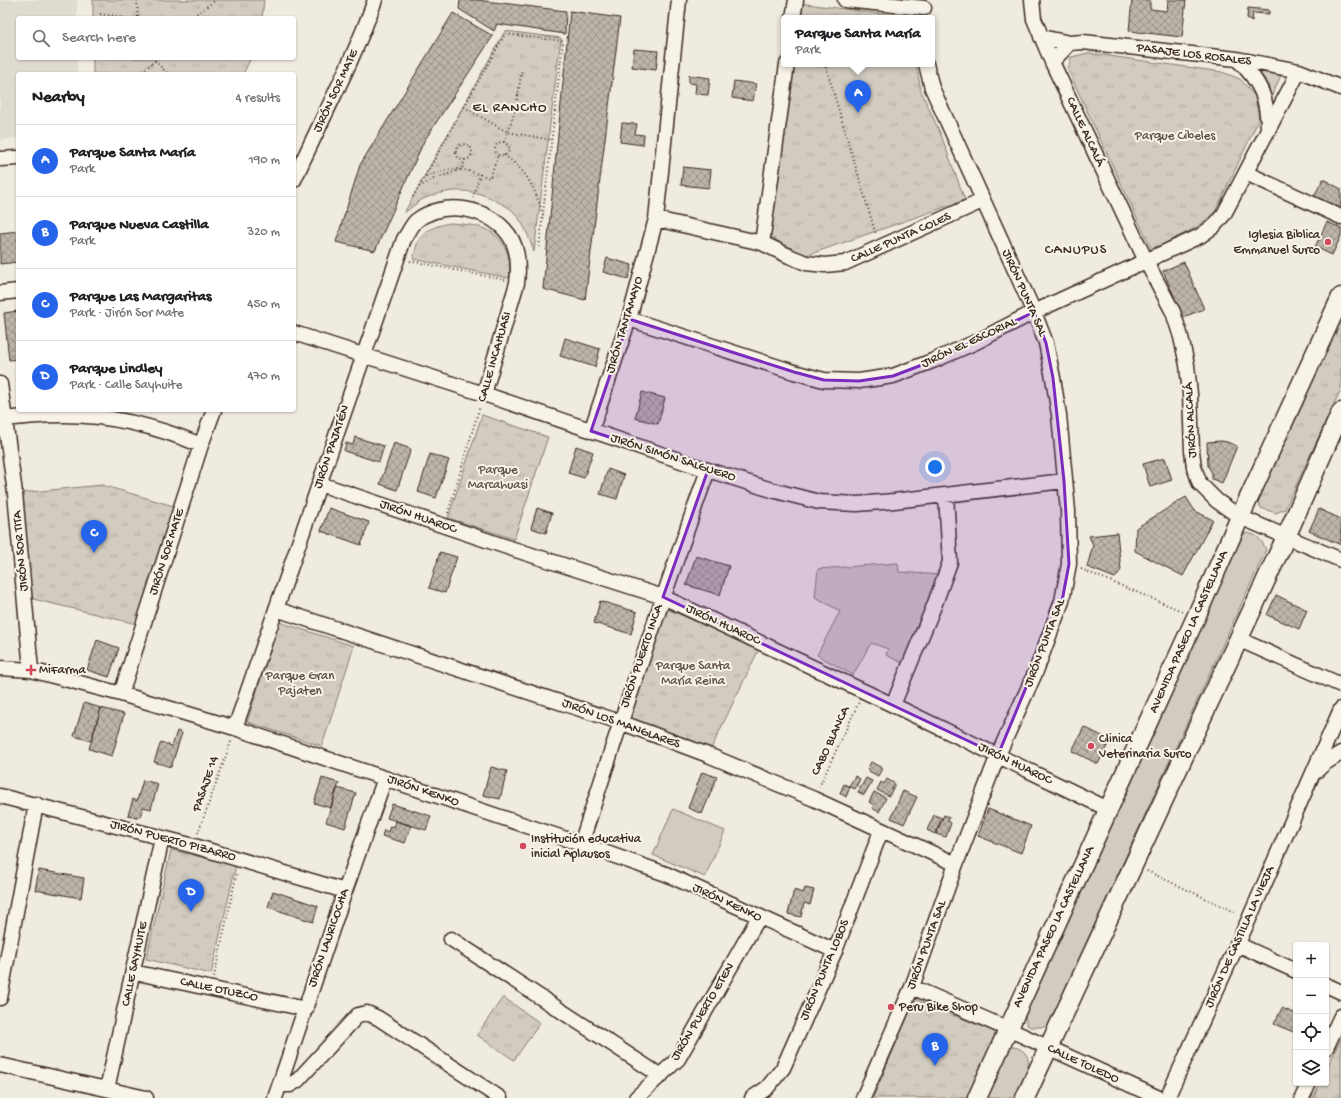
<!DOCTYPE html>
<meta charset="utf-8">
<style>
body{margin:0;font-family:"Gochi Hand",sans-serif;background:#f2f2f2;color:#202124}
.controls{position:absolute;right:12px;bottom:12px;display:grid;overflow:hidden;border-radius:4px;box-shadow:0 1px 3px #0004}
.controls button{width:36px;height:36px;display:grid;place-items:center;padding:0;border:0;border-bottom:1px solid #e0e0e0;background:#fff;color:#202124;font:20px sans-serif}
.you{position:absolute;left:935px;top:467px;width:14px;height:14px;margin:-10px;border:3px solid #fff;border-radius:50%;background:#1a73e8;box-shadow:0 0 0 6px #1a73e833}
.badge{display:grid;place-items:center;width:26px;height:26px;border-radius:50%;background:#2563eb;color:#fff;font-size:13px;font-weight:700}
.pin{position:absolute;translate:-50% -33px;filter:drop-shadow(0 1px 2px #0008)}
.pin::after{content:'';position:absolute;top:21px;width:14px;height:12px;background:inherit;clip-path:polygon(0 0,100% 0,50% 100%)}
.popup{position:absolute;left:781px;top:15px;width:154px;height:52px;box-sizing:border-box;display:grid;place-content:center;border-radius:4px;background:#fff;filter:drop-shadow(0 1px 3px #0005);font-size:13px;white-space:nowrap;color:#757577}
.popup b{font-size:15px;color:#202124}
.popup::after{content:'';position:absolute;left:50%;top:100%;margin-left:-8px;border:8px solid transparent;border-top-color:#fff}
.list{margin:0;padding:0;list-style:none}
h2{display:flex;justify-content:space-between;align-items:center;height:52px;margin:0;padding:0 16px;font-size:17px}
h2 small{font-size:13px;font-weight:400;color:#757577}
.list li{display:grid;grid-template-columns:26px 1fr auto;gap:12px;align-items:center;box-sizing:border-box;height:72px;padding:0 16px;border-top:1px solid #e0e0e0}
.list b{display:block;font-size:15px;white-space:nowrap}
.list p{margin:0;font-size:13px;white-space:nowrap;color:#757577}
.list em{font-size:13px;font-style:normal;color:#757577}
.icon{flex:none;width:22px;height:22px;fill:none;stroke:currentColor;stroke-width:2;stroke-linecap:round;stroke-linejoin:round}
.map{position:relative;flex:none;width:1341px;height:1098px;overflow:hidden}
.search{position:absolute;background:#fff;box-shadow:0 1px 3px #0004;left:16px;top:16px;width:280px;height:44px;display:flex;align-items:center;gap:10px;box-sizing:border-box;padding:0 14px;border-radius:4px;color:#757577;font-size:15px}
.panel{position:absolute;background:#fff;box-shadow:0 1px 3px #0004;left:16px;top:72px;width:280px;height:340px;border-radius:4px}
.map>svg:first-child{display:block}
.built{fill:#e0dbd0}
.green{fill:#d1cbc0;stroke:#867a6f}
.park{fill:url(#park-tufts);stroke:#867a6f}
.building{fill:url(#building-cross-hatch);stroke:#3b2a1e}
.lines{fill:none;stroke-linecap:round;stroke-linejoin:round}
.minor-casing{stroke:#3b2a1e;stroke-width:17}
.major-casing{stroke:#3b2a1e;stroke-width:21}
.path{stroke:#3b2a1e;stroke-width:2;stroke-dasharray:1 3;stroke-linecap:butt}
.minor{stroke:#f7f3e8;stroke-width:14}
.major{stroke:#f7f3e8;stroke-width:18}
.marked{fill:#7b2cbf;fill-opacity:0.2;stroke:#7b2cbf;stroke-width:3;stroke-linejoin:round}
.poi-dot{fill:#d1495b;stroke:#f7f3e8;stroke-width:1.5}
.labels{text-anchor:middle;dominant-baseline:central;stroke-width:4;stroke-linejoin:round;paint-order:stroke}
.street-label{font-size:13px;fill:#3b2a1e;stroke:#f7f3e8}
.park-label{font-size:13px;fill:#605246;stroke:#f7f3e8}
.poi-label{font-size:13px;fill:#3b2a1e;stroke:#f7f3e8;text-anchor:start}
.neighbourhood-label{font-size:14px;letter-spacing:1px;fill:#3b2a1e;stroke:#f7f3e8}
</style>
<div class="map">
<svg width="1341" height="1098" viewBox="0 0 1341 1098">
<defs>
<pattern id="park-tufts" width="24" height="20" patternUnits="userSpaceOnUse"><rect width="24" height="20" fill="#d1cbc0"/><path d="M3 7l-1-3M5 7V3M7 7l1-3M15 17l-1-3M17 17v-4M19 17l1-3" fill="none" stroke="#b4aea5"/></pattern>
<pattern id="building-cross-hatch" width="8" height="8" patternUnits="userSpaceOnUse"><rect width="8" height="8" fill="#bdb5aa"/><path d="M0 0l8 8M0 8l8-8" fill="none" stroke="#9b938a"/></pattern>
</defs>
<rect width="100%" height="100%" fill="#efebe0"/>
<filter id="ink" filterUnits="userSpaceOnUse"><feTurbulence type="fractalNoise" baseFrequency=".025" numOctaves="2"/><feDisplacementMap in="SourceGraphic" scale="8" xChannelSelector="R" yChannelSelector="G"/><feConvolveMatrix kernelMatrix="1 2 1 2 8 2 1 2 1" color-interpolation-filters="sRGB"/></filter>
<g filter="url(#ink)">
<path class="built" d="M0,0H77V18H18V58H77V74H18V138L0,140Z"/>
<path class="green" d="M1258,71L1281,75L1271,98L1268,83Z
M1246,533C1257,534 1262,540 1266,550L1048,1027H1031L1027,1025L1023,1011L1239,536Z
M898,563L899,572L941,575L904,664L886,655L888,649L871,643L853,675L817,655L840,611L815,597L818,569Z
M673,809L725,831L705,877L653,855Z
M1011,1047C1017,1047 1021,1049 1025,1053C1035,1064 1020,1087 1015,1098H982L1004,1051Z"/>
<path class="park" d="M93,0H264L262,18H93Z
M799,3L912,18H798Z
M505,31L561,38L534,252C529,237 524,223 513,211C509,207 502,204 498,202C473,187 447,188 421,200C415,204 410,209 404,213Z
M1088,53L1222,72L1240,79L1255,96L1259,119L1215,212L1197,227L1152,250L1068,70L1071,57Z
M93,58H251L243,74H93Z
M792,64H916L921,91L941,135L965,200L802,257L770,236Z
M450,223C463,224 481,225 493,233C507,243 512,262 509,278L413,259C415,253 416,245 419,240C425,229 439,225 450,223Z
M1341,312V389L1285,509L1276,513L1261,508L1256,498Z
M482,415L548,437L514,539L448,518Z
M102,485L177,507L141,625L29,598L20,493Z
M665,608L759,649L710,751L625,719Z
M279,622L354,646L322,746L247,722Z
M171,850L236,865L211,974L146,959Z
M503,997L540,1023L514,1060L477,1035Z
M915,999L997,1033L969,1098H873Z
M1341,1038V1098H1313L1320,1083H1326V1070Z"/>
<path class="building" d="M460,0H477L566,11L565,34L497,24L494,31L459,9Z
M1132,0H1150V9L1167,11L1168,0H1186L1182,37L1129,31Z
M1248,8L1269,10V14L1253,13L1252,21L1247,18Z
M570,11L620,18L585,300L543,289Z
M453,13L493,36L424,141L375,251L336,242L360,165Z
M634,49L658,51L656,70L632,67Z
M689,75L710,78L708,95L695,94L696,84L689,83Z
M734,81L756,84L753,101L732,98Z
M622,123L637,124L635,134L644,135L643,145L620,142Z
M683,167L711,170L709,188L681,185Z
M1323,179L1341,189V212L1313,198Z
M1327,222L1341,228V236L1332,255L1315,247Z
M18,231V262L0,264V233Z
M607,258L632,265L628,279L603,272Z
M1184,262L1204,309L1183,317L1163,271Z
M18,311V359L9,360L4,313Z
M565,338L600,349L595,367L560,356Z
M642,392L665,398L658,424L635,418Z
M355,437L384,446L379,462L344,451L346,443L353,445Z
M1221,441L1227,442L1237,446L1222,483L1212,479V473L1208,466L1207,442Z
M394,443L411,449L397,490L380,484Z
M576,446L593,452L584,478L568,473Z
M430,454L449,460L436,498L418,492Z
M1165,458L1172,480L1150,487L1143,464Z
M608,469L624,475L617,499L600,494Z
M1186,497L1195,511L1213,520L1183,576L1135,551L1136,528Z
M329,508L369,522L361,545L321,531Z
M537,508L552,513L546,533L531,528Z
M1319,509L1341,519V545L1309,531Z
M1117,533L1121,570L1115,578L1087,567L1093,545L1089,536Z
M440,552L457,557L445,593L429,588Z
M696,556L729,566L720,595L686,585Z
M1276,595L1307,610L1299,629L1267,615Z
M600,601L637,612L631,634L594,623Z
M97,640L119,648L109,677L87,670Z
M84,703L101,708L91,741L74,736Z
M101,708L124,714L112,756L89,749Z
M1084,727L1110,740L1098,764L1072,751Z
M177,731L182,733L171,767L154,762L161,742L172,746Z
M871,762L882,768L878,776L867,770Z
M491,767L507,771L500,799L483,795Z
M702,772L717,777L702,814L688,808Z
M855,776L860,779L855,789L849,786Z
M322,778L339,783L331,808L314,803Z
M866,778L872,781L864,795L858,792Z
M887,779L895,784L889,796L877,790L881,782L884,784Z
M143,780L158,784L151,809L143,807L140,818L128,815L133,799L137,801Z
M844,784L850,787L846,797L840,793Z
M337,788L356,793L345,828L326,822Z
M903,791L917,797L904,824L891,818Z
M874,792L886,798L879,812L872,808L874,805L869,802Z
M392,804L431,816L426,830L387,818Z
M988,809L1031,826L1021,853L978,836Z
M934,815L942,818L935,834L927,830Z
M944,815L949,817L948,821L951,823L946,837L936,834Z
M396,821L411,826L405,843L382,836L384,830L388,832L390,826L394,827Z
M39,870L84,878L81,898L35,890Z
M805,888L814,890L810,905L804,903L801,917L788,914L794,890L803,893Z
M273,891L318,906L313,922L268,907Z
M1282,1008L1296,1014V1033L1274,1024Z"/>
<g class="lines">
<g class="minor-casing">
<path id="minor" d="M845,0L924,8
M1032,0L1034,19L1052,62L1146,261L1173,312L1181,337L1187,365L1190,394L1192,451L1194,467L1200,484L1217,501L1240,517L1341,560
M793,18L796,0
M1041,37L1070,43
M1237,59C1261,82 1268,99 1268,131
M1052,62L1070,43L1083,42L1237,59L1299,71L1341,88
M0,159L18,158
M1246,173L1341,217
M294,180C321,120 353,62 375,0
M656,219L762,243L789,256L806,263L825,265L845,263L982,201
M762,243L787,64
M0,293L18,291
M629,319L794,372L824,380L859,381L893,376L935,360L976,342L1034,312L1200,236L1214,226L1224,214L1299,71
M294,333L484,394L708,470L772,490L819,502L857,504L894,501L1064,481
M0,384L15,493L31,670
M5,419C24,417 44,415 63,415C110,415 158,427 201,445
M591,431L629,319L656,219L679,0
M320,484L516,550L663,597L893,705L1108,809
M276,609L620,722L708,755L814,799L956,864
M1238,639L1341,685
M0,668L31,670L121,694L235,728L581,844L666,874L835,951
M121,694L201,445L214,410
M893,705L934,606L950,562L946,495
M235,728L404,239C408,234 411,226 416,221C443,199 489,207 509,235C518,248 519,267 517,283L484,394
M1314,773L1325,763L1341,753
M0,796L194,846L345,891
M581,844C621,719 664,594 708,470
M451,939L661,1076
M1237,944L1296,971
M133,972L306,1009
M1326,985L1341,992
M912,987L1008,1029L1159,1098
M0,998L36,804
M1326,1048L1341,1016
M0,1065L146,1098
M280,1085H290L298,1080L358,1015L367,1013L378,1018L500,1098
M107,1089L162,838
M275,1098L345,891L385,778
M636,1098L678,1059L759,917
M752,1098L767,1088L783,1068L835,951L881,831
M863,1098L912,987L956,864L998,755L1036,671L1062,601L1069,564L1068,511L1059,415L1053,378L1046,343L1034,312L932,88L926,64
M1167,1098L1249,919L1341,709
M1302,1098L1309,1083"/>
</g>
<g class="major-casing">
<path id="major" d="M977,1098L1196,617L1240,517L1341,297
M1025,1098L1286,537L1341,412"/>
</g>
<path class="path" d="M137,0L138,18
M100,14L125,18
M190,18L216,0
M152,58L168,74
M801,64L826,67L828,64
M826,67L876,235
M139,74L158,58
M464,107L507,132L552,140
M495 149a7 7 0 1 1 14 0a7 7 0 1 1-14 0Z
M504,142L516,108L522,69
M456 152a8 8 0 1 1 16 0a8 8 0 1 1-16 0Z
M504,155C529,173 534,187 543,215
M426,177C454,165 461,168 490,178L498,155
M419,187L431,180L462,169L465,159
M413,197L505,34L563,41L539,248
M473,198L480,174
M410,261L506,280
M448,513L480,406
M1081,569L1182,611
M819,787L859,702
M198,833L232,739
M1147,871L1237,913
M214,977L237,872"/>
<use href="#minor" class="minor"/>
<use href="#major" class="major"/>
</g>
</g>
<path class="marked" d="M1034,312L1046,343L1053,378L1064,481L1069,564L1062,601L998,755L663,597L708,470L591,431L629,319L794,372L824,380L859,381L893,376L935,360Z"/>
<g class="poi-dot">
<circle cx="1328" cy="242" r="4"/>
<path d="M29 664h4v4h4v4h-4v4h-4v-4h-4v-4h4z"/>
<circle cx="1091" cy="746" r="4"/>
<circle cx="523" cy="846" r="4"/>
<circle cx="891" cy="1007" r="4"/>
</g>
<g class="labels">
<g class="street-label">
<text transform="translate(1194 55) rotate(7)">PASAJE LOS ROSALES</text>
<text transform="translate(336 91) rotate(-65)">JIRÓN SOR MATE</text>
<text transform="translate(1085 132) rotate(65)">CALLE ALCALÁ</text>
<text transform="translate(901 238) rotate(-24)">CALLE PUNTA COLES</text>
<text transform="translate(1024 293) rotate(66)">JIRÓN PUNTA SAL</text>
<text transform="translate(625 325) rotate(-73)">JIRÓN TANTAMAYO</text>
<text transform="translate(969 343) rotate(-25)">JIRÓN EL ESCORIAL</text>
<text transform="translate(495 357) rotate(-74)">CALLE INCAHUASI</text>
<text transform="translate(1191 420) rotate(-93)">JIRÓN ALCALÁ</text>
<text transform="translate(332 447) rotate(-71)">JIRÓN PAJATÉN</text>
<text transform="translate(673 458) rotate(18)">JIRÓN SIMÓN SALGUERO</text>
<text transform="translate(418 517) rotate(19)">JIRÓN HUAROC</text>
<text transform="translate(21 551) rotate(-95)">JIRÓN SOR TITA</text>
<text transform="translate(167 552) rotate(-72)">JIRÓN SOR MATE</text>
<text transform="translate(723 625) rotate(25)">JIRÓN HUAROC</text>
<text transform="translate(1189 632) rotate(-66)">AVENIDA PASEO LA CASTELLANA</text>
<text transform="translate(1045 643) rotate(-69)">JIRÓN PUNTA SAL</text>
<text transform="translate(642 656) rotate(-71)">JIRÓN PUERTO INCA</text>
<text transform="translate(621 724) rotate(20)">JIRÓN LOS MANGLARES</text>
<text transform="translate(831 741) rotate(-65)">CABO BLANCA</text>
<text transform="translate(1015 764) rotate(26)">JIRÓN HUAROC</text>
<text transform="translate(206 784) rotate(-71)">PASAJE 14</text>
<text transform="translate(423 791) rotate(19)">JIRÓN KENKO</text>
<text transform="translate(173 841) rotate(15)">JIRÓN PUERTO PIZARRO</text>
<text transform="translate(727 903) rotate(25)">JIRÓN KENKO</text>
<text transform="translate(1054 927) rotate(-65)">AVENIDA PASEO LA CASTELLANA</text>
<text transform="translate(1240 937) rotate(-66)">JIRÓN DE CASTILLA LA VIEJA</text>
<text transform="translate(329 938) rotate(-71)">JIRÓN LAURICOCHA</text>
<text transform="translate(927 945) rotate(-70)">JIRÓN PUNTA SAL</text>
<text transform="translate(135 964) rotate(-78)">CALLE SAYHUITE</text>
<text transform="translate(825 970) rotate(-67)">JIRÓN PUNTA LOBOS</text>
<text transform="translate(219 990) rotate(12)">CALLE OTUZCO</text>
<text transform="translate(703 1012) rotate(-59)">JIRÓN PUERTO ETEN</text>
<text transform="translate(1083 1064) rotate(25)">CALLE TOLEDO</text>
</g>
<g class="park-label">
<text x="1175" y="136">Parque Cibeles</text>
<text x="498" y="470">Parque<tspan x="498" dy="15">Marcahuasi</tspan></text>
<text x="693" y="666">Parque Santa<tspan x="693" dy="15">María Reina</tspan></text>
<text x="300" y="676">Parque Gran<tspan x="300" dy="15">Pajaten</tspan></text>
</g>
<g class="poi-label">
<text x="1320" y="235" text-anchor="end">Iglesia Biblica<tspan x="1320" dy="15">Emmanuel Surco</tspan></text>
<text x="39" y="670">MiFarma</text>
<text x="1099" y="739">Clinica<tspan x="1099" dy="15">Veterinaria Surco</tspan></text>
<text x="531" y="839">Institución educativa<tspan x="531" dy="15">inicial Aplausos</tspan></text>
<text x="899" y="1007">Peru Bike Shop</text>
</g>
<g class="neighbourhood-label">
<text x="510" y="108">EL RANCHO</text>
<text x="1076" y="250">CANUPUS</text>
</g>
</g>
</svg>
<div class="controls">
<button>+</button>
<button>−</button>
<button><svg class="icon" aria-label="locate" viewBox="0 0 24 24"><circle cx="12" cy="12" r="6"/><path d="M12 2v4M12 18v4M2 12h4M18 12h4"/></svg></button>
<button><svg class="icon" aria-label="layers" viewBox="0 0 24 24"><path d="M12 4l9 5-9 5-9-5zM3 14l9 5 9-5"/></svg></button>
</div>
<div class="you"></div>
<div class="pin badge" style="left:858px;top:113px">A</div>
<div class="popup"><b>Parque Santa María</b>Park</div>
<div class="pin badge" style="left:935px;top:1066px">B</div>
<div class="pin badge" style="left:94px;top:553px">C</div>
<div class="pin badge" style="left:191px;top:912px">D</div>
<div class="search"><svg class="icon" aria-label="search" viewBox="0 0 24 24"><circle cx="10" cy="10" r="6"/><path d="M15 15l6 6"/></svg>Search here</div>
<section class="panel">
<h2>Nearby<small>4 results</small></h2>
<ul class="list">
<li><span class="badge">A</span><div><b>Parque Santa María</b><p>Park</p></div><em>190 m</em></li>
<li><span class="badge">B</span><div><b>Parque Nueva Castilla</b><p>Park</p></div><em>320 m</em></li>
<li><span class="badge">C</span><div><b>Parque Las Margaritas</b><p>Park · Jirón Sor Mate</p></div><em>450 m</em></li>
<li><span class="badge">D</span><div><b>Parque Lindley</b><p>Park · Calle Sayhuite</p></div><em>470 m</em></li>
</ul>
</section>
</div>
